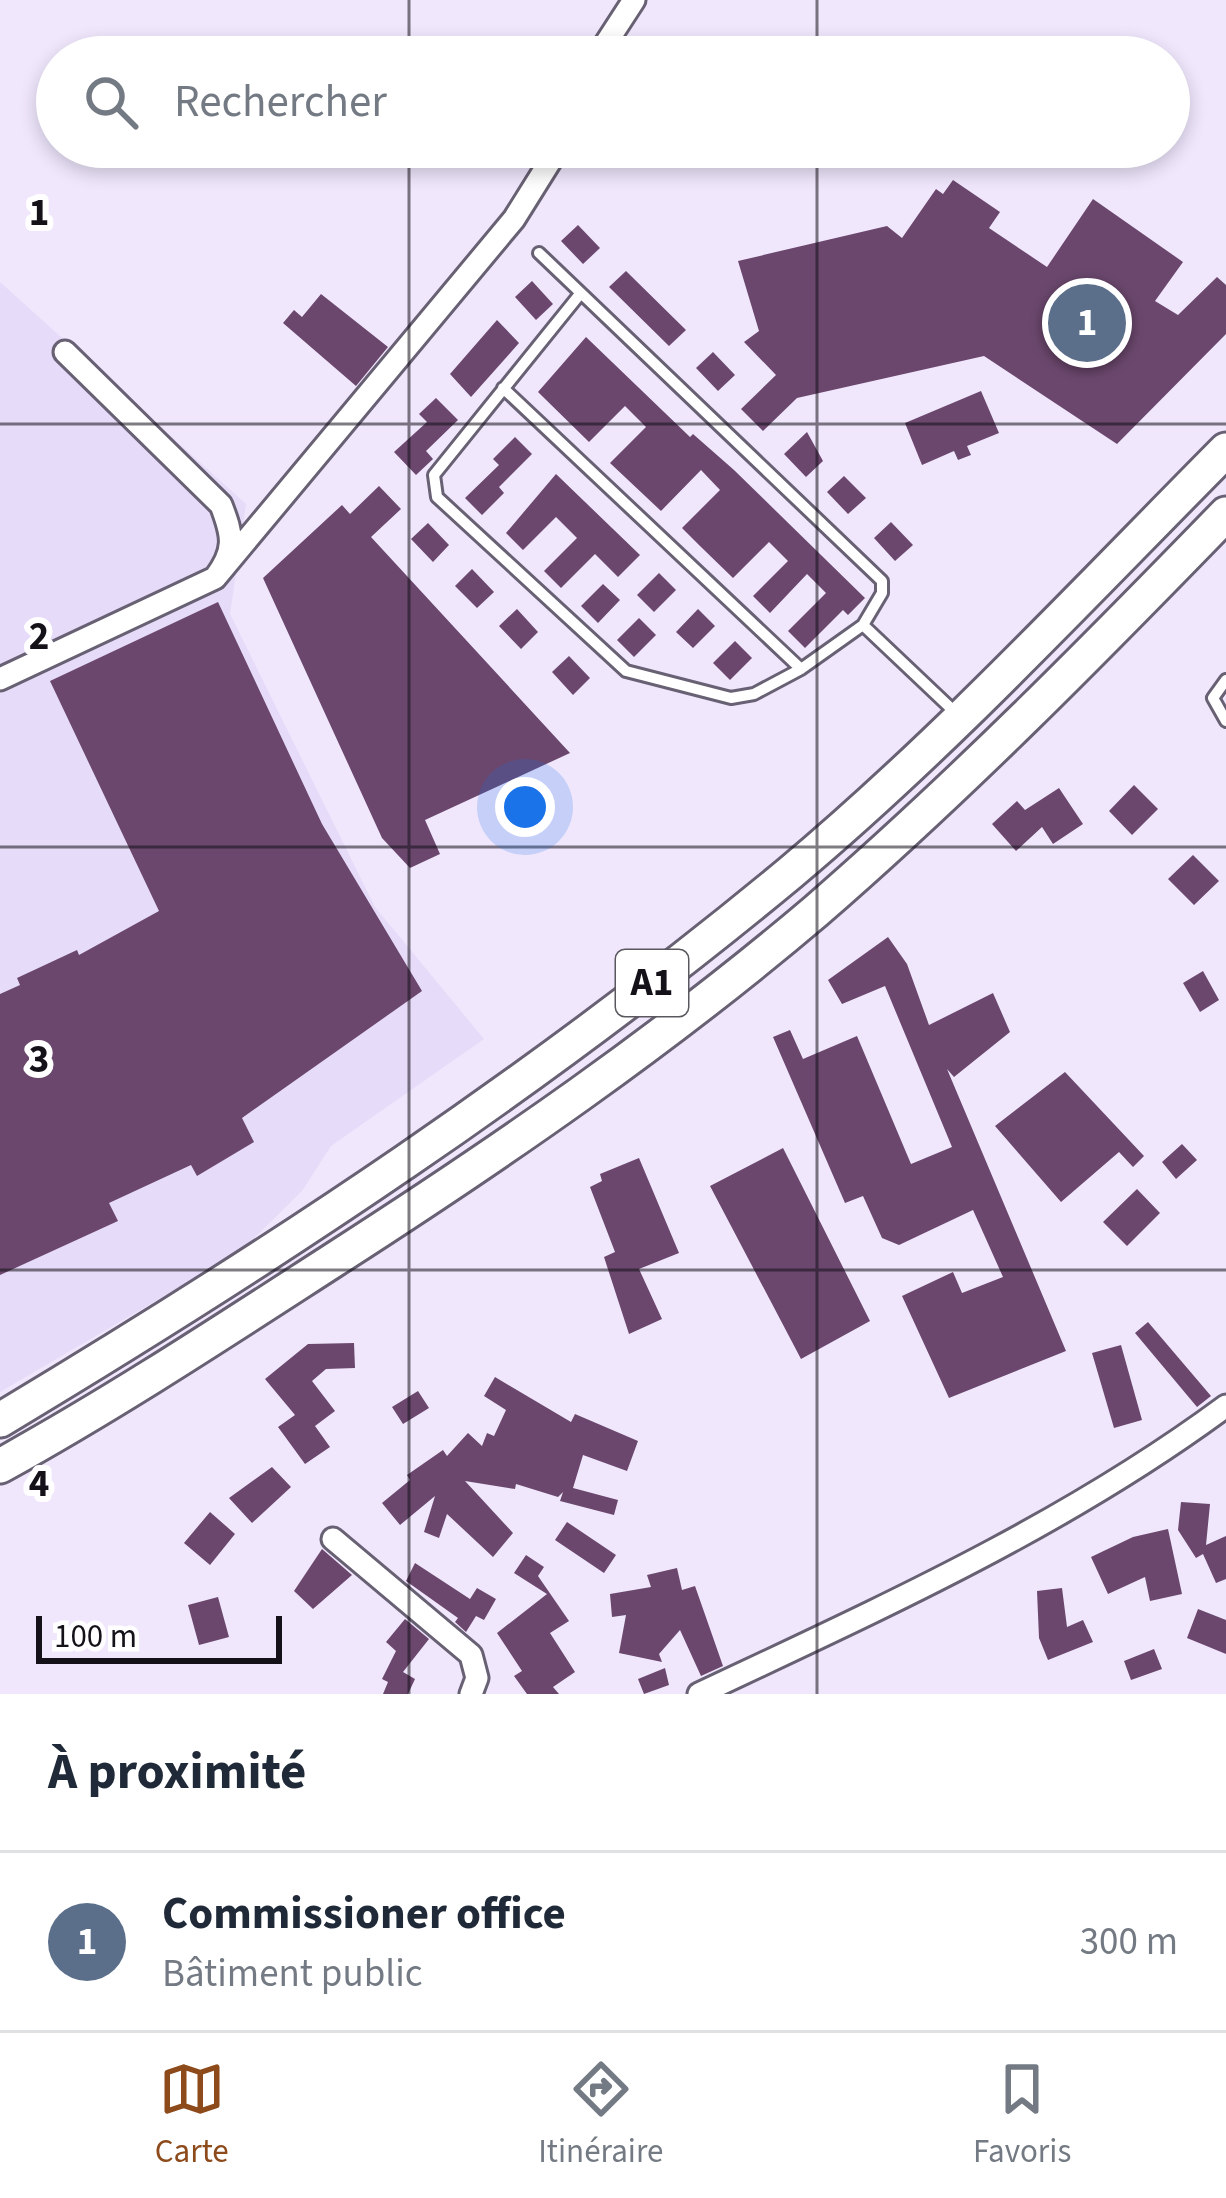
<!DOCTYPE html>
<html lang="fr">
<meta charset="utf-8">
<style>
body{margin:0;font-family:"Source Sans 3",sans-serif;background:#f6f6f7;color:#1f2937}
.scale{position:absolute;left:36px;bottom:30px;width:246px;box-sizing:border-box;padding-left:12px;border:6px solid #141119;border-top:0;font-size:33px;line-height:42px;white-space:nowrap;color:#141119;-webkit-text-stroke:9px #fff;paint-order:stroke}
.you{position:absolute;left:525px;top:807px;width:42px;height:42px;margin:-30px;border:9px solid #fff;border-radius:50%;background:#1a73e8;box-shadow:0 0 0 18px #1a73e833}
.badge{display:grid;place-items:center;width:78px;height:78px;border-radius:50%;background:#8d4a1b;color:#fff;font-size:39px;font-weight:700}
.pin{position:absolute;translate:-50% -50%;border:6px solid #fff;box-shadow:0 3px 12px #0006}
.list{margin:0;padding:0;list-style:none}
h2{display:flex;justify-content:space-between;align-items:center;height:156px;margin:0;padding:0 48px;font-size:51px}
h2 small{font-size:39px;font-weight:400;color:#747a83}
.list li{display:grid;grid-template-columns:78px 1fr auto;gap:36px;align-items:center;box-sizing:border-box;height:180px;padding:0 48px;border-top:3px solid #e0e1e3}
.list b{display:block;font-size:45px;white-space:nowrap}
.list p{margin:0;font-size:39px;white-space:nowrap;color:#747a83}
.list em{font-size:39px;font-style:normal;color:#747a83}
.icon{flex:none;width:66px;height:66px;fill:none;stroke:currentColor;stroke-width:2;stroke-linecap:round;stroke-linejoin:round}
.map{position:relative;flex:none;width:1226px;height:1694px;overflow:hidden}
.search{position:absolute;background:#fff;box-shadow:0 6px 18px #0003;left:36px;right:36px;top:36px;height:132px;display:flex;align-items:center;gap:30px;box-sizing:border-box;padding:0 42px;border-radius:66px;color:#747a83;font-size:45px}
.sheet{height:336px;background:#fff}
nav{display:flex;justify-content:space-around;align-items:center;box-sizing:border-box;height:168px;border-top:3px solid #e0e1e3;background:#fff;font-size:33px;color:#747a83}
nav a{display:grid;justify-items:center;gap:6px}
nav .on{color:#8d4a1b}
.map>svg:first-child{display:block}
.built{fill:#e6dbf8}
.building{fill:#6b476d}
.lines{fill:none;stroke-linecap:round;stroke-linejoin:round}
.service-casing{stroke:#686073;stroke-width:16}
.minor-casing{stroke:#686073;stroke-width:27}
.trunk-casing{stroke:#686073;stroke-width:39}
.service{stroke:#fff;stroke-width:10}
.minor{stroke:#fff;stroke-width:21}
.trunk{stroke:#fff;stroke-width:33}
.grid{fill:none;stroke:#141119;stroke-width:3;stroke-opacity:0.55}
.labels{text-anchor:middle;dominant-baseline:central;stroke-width:12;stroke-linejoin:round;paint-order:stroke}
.shield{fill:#fff;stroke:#5a585e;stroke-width:3}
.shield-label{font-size:39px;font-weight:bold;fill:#141119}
.grid-label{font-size:39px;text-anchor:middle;font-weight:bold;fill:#141119;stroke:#fff;stroke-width:12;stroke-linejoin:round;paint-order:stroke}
</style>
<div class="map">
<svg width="1226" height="1694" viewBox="0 0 1226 1694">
<rect width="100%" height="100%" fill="#f0e7fd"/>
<path class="built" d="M0,282L246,504L230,614L375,907L484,1039L331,1146L302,1191L241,1251L0,1392Z"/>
<path class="building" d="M953,180L1000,212L989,228L1047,267L1093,199L1183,262L1155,301L1178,315L1217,277L1226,285V334L1117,444L984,356L797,398L763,431L741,409L776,375L744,342L759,331L738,261L887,226L902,238L936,189L943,194Z
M578,225L600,248L583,264L561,241Z
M626,271L686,330L669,346L609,287Z
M532,281L553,304L536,320L515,297Z
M321,294L388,347L356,386L283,323L294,310L302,317Z
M497,320L519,343L471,397L450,374Z
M586,337L690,437L693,434L734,470L865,598L848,615L843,610L805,648L788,631L826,593L807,574L770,613L753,596L788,561L769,542L733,578L699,545L682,528L720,490L701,470L661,511L610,463L646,427L625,406L589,442L538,392Z
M713,352L735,375L718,391L696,368Z
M981,391L999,433L967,446L971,455L958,460L954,451L922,465L905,423Z
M436,398L458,420L426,451L433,459L416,475L394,452L427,422L419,414Z
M807,432L823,461L806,477L784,454Z
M515,437L532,454L499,487L504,493L482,515L465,498L499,465L493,459Z
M556,474L640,555L618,577L595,554L561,588L544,571L577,538L556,517L523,550L506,533Z
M844,476L866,498L848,514L827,492Z
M379,486L401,509L371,537L570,753L425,820L440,854L410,868L382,838L263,578L342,505L350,514Z
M891,522L913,545L895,561L874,538Z
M428,523L449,545L433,562L411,539Z
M472,569L494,592L477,608L455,586Z
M659,573L676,590L654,612L637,595Z
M603,584L620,600L598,623L581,606Z
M218,602L322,824L422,991L242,1118L254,1142L197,1176L191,1165L109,1203L118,1221L0,1275V994L20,985L17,978L77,950L79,955L159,911L50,681Z
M517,609L538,632L521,649L499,626Z
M698,609L715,626L693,648L676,632Z
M639,618L656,635L634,657L617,640Z
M735,641L752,658L730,680L713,663Z
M569,656L590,678L573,695L552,672Z
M1134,785L1158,809L1132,835L1109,811Z
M1059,788L1083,824L1053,844L1042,827L1016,851L992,824L1017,801L1025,810Z
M1193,855L1219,881L1194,905L1168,879Z
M888,937L907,964L929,1025L993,993L1010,1032L954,1077L947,1069L1066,1351L949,1398L902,1296L953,1272L962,1293L1003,1277L973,1210L899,1245L882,1238L863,1196L845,1203L773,1037L790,1030L803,1059L857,1036L911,1164L952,1147L885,986L842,1004L828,980Z
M1203,971L1219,1000L1200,1012L1183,983Z
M1065,1072L1144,1156L1133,1167L1119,1152L1061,1202L995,1126Z
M1182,1144L1197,1160L1176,1179L1162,1162Z
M783,1148L870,1321L801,1359L710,1186Z
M639,1158L679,1253L639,1269L662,1319L629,1334L604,1257L615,1252L590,1187L602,1181L600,1174Z
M1137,1189L1160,1213L1127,1246L1103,1222Z
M1148,1322L1211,1396L1197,1407L1135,1333Z
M354,1343L355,1368L326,1369L312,1381L335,1411L315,1426L330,1447L305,1464L278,1427L295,1415L265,1379L308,1344Z
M1121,1345L1142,1420L1114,1428L1092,1353Z
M495,1377L571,1422L575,1414L638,1441L627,1471L583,1455L573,1488L618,1500L614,1515L560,1501L563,1492L558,1497L516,1484L515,1489L465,1481L513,1533L493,1557L447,1514L439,1538L424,1532L435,1496L400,1525L382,1503L410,1480L407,1475L443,1450L447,1456L468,1433L482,1446L487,1433L494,1436L506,1410L484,1396Z
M418,1391L429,1408L403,1424L392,1407Z
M272,1467L291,1487L252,1523L229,1498Z
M1181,1502L1210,1504L1206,1545L1226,1536V1579L1216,1583L1203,1554L1196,1558L1178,1530Z
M210,1512L235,1534L210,1565L184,1543Z
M567,1522L616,1555L604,1573L555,1540Z
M1168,1529L1182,1594L1150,1601L1145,1577L1108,1594L1091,1557L1133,1537Z
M322,1549L352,1575L313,1609L294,1591Z
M526,1555L544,1567L538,1576L569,1621L550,1633L575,1672L553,1687L559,1694H527L514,1676L522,1671L497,1633L547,1594L514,1573Z
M415,1563L470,1599L477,1588L496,1599L484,1620L476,1616L466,1632L455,1622L458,1618L406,1581Z
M677,1568L682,1590L695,1586L723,1666L701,1676L680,1630L659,1654L662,1662L619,1653L626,1615L612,1617L610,1594L651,1587L647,1575Z
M1062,1588L1067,1627L1083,1620L1093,1642L1048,1660L1039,1638L1037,1591Z
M218,1597L229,1637L199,1645L188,1605Z
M1198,1609L1226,1620V1654L1187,1638Z
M405,1619L429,1639L403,1672L415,1679L408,1694H383L388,1682L382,1679L396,1651L386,1642Z
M1154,1649L1162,1669L1131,1680L1124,1661Z
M665,1668L669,1685L644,1694L638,1679Z"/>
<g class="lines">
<g class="service-casing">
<path id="service" d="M539,253L882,581V593L863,625L801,669L754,694L731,698L626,671L437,497L434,475L580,294
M503,388L801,669
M863,625L958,715
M1226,680L1213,698L1226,721"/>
</g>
<g class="minor-casing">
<path id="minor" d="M597,57L634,0
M215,578L514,219L559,147
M0,679L215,578C236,550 233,536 221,505L65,352
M333,1539L471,1655L477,1678L471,1694
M699,1694C881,1608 1064,1526 1226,1406"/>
</g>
<g class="trunk-casing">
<path id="trunk" d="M0,1420C275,1255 543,1078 790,873C945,743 1084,593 1226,450
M0,1466C114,1403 222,1332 332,1261C500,1153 663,1041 816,911C960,786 1093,651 1226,514"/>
</g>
<use href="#service" class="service"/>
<use href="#minor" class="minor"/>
<use href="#trunk" class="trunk"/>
</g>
<path class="grid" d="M409,0V57M817,0V57M409,147V1694M817,147V1694M0,424H1226M0,847H1226M0,1270H1226"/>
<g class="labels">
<rect class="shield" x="616" y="950" width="72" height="66" rx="9"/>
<g class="shield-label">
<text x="652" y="983">A1</text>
</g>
</g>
<g class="grid-label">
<text x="39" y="225">1</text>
<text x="39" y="649">2</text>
<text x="39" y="1072">3</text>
<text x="39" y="1496">4</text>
</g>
</svg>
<div class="scale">100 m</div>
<div class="you"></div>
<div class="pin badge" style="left:1087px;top:323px;background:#5c6f8a">1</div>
<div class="search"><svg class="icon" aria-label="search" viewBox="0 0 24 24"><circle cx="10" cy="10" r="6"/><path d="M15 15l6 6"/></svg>Rechercher</div>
</div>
<section class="sheet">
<h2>À proximité<small></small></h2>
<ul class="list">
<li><span class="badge" style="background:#5c6f8a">1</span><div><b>Commissioner office</b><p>Bâtiment public</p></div><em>300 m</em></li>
</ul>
</section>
<nav>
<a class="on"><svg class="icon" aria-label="map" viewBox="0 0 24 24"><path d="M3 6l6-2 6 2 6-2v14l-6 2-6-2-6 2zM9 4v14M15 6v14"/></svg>Carte</a>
<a><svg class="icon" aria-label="directions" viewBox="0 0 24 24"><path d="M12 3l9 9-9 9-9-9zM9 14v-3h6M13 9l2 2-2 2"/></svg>Itinéraire</a>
<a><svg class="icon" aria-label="saved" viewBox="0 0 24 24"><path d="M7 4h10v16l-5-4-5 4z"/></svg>Favoris</a>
</nav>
